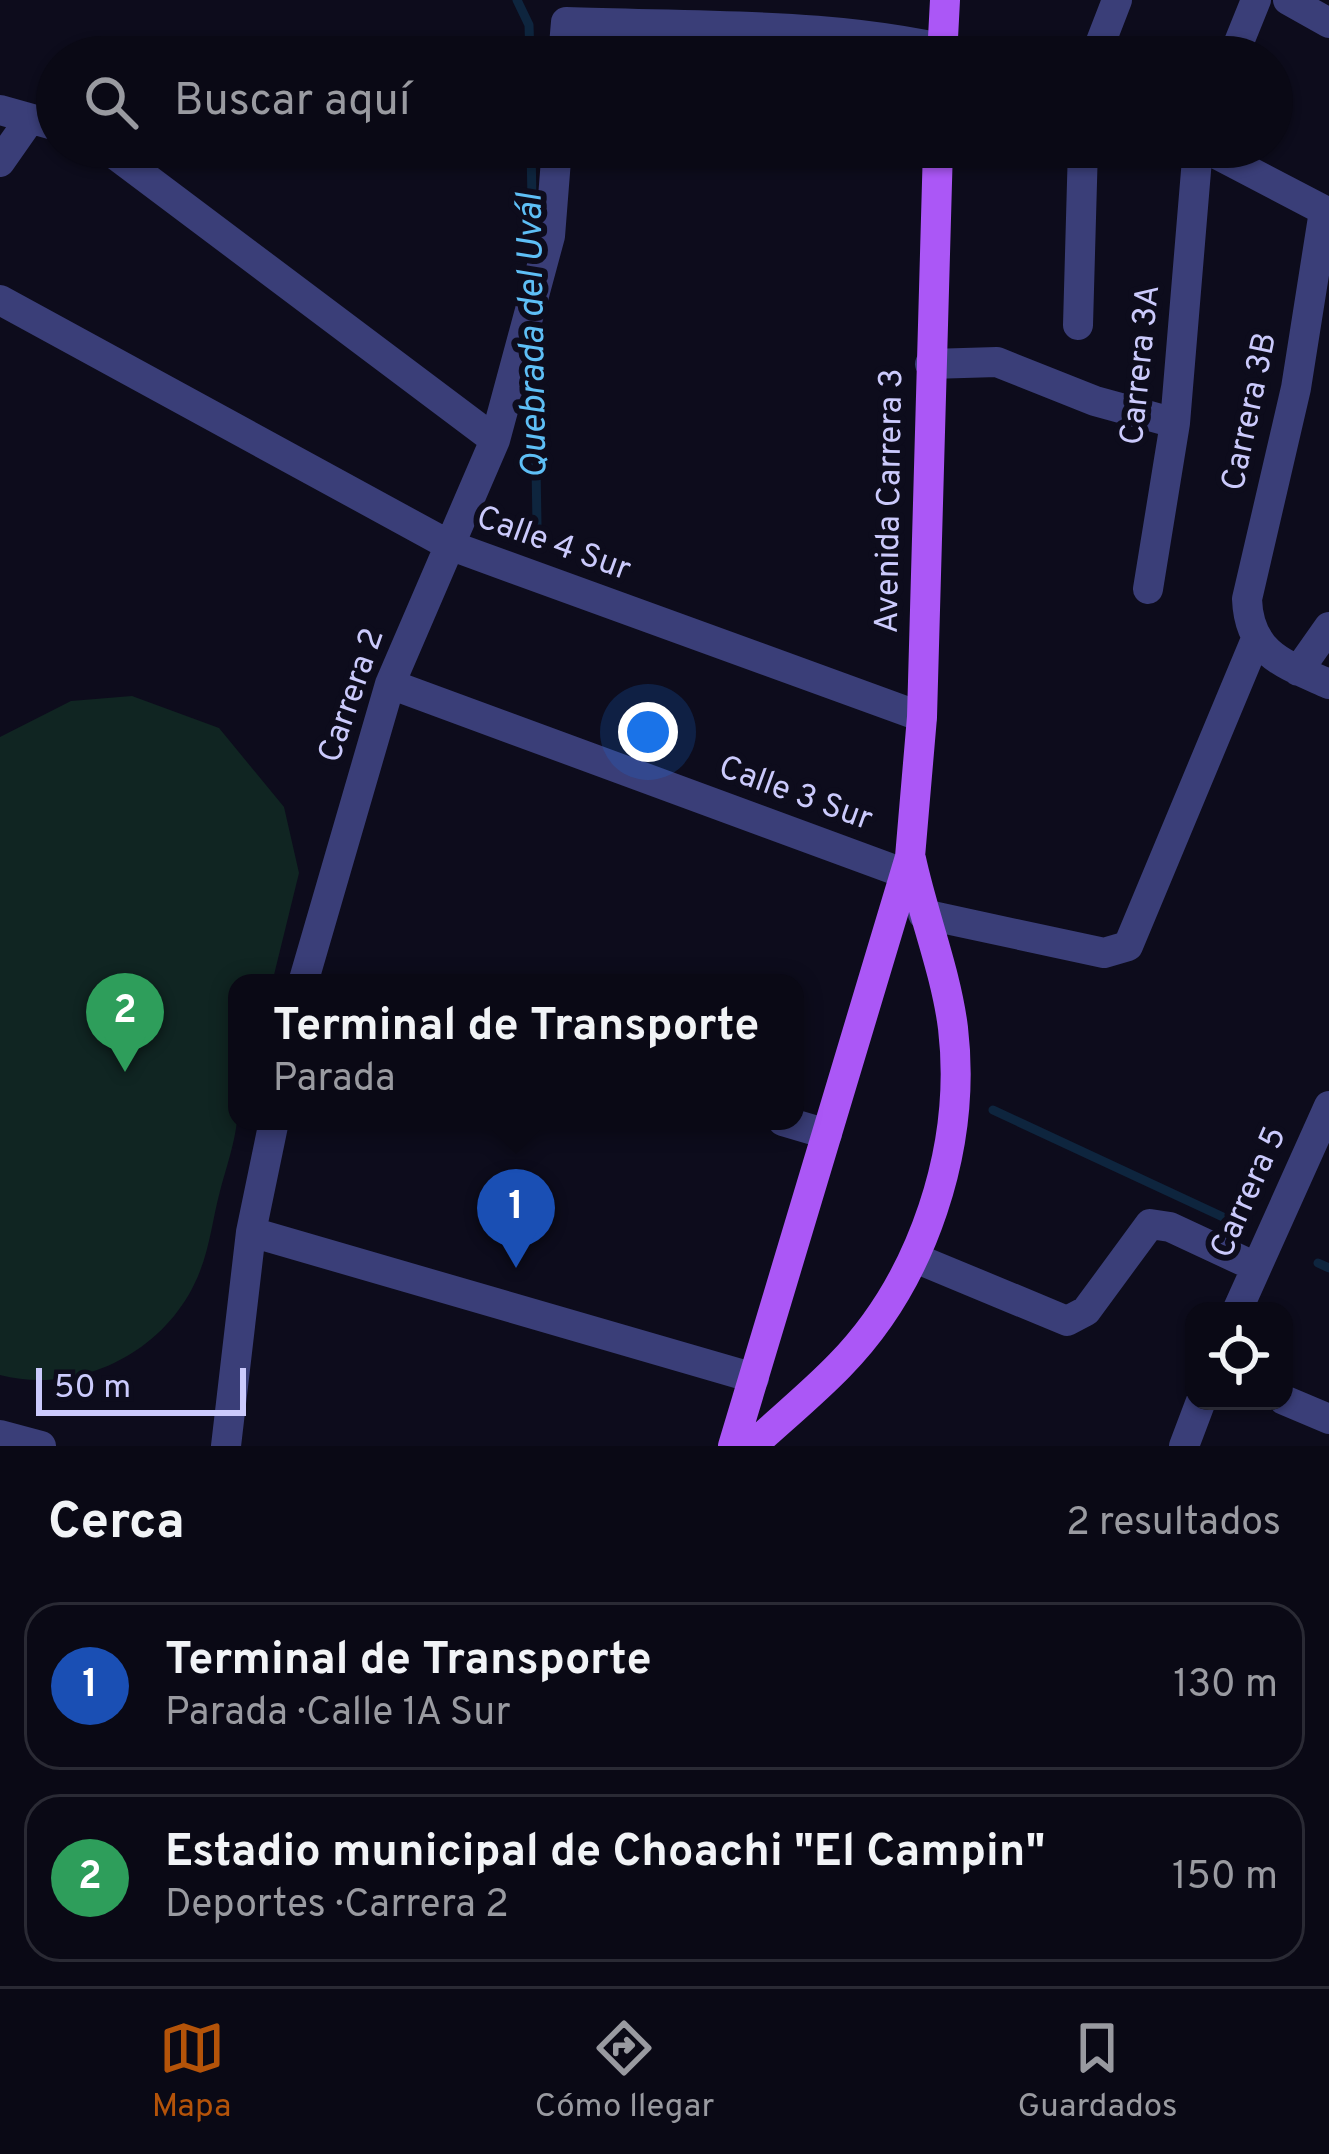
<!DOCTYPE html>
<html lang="es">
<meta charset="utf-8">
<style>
body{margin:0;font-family:Overpass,sans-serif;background:#181722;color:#f1f3f6}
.controls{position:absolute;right:36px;bottom:36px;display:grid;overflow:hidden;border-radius:24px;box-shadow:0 3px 9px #0004}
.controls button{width:108px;height:108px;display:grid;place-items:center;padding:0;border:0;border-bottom:3px solid #2a2a34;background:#0a0915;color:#f1f3f6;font:60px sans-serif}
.scale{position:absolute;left:36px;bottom:30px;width:210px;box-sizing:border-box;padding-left:12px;border:6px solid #cbcafc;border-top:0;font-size:33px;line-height:42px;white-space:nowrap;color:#cbcafc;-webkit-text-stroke:9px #0d0c1c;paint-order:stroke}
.you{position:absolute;left:648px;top:732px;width:42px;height:42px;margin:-30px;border:9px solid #fff;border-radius:50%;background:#1a73e8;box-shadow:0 0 0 18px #1a73e833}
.badge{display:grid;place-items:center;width:78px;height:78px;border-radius:50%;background:#b45309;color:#fff;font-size:39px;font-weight:700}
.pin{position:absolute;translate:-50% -99px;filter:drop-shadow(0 3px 6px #0008)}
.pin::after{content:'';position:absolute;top:63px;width:42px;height:36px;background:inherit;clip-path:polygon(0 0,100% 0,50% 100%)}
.popup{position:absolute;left:228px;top:974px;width:576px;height:156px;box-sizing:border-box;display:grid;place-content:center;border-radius:24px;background:#0a0915;filter:drop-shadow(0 3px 9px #0005);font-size:39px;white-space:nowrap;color:#999aa0}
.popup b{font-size:45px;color:#f1f3f6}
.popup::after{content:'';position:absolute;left:50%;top:100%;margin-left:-24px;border:24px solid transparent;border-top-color:#0a0915}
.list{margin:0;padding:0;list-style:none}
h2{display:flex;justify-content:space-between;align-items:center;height:156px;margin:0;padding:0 48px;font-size:51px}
h2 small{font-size:39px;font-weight:400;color:#999aa0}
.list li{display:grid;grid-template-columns:78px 1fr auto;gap:36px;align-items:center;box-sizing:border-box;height:168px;margin:0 24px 24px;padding:0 24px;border:3px solid #2a2a34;border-radius:36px}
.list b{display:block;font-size:45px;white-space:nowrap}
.list p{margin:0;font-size:39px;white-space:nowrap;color:#999aa0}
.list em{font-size:39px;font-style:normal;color:#999aa0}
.icon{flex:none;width:66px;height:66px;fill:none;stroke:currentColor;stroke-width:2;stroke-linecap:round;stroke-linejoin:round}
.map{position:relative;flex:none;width:1329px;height:1446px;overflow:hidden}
.search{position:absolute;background:#0a0915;box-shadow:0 3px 9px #0004;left:36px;right:36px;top:36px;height:132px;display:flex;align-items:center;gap:30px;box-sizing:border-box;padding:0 42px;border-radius:66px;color:#999aa0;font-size:45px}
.sheet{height:540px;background:#0a0915}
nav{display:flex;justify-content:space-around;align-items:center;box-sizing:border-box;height:168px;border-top:3px solid #2a2a34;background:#0a0915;font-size:33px;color:#999aa0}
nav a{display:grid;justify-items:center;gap:6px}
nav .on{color:#b45309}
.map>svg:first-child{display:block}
.green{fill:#102522}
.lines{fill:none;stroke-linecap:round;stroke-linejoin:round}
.stream{stroke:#0e253e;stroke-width:9}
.minor{stroke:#3a3e78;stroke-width:30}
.major{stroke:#ab57f6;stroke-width:30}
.labels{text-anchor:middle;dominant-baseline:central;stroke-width:12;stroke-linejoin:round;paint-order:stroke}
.street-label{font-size:33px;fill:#cbcafc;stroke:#0d0c1c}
.water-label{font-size:36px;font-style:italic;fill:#5ebff6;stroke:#0d0c1c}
</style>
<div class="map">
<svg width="1329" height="1446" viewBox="0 0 1329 1446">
<rect width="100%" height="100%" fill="#0d0c1c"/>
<path class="green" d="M132,696L219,728L284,807L299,873L272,983H237C237,1028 241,1075 237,1120C235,1143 226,1168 220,1191C213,1217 210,1246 200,1271C170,1350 81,1396 0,1375V737L71,701Z"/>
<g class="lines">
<path class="stream" d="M517,0L529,25L530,57
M531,147L533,256
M534,345L537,525
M993,1110L1238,1224
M1318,1263L1329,1268"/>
<path class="minor" d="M1288,0L1329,23
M563,57L566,22C701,27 847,21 977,57
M1095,57L1117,0
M1233,57L1256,0
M0,110L57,126
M105,147L495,440
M1203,147L1329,213
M0,162L28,122
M1324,211L1296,388L1247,599C1249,654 1284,664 1329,684
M0,300L449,545L922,717
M1078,325L1083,147
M930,364L997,362L1095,401L1175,423
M1148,589L1175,423L1198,147
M1298,671L1329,627
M390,684L906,874
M923,914L1104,953L1128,946L1256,639
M303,983L390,684L495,440L550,236L557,147
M783,1121L827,1134
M251,1232L754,1378
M915,1258L1067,1321L1086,1311L1150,1224L1170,1227L1256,1267
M1237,1311L1329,1106
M1284,1400L1329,1419
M0,1435L41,1446
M226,1446L251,1232L274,1121
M1184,1446L1201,1401"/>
<path class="major" d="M942,57L945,0
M733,1446L910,857L922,717L938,147
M752,1446C781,1419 812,1394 840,1365C923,1280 967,1147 953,1028C946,972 923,915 911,859"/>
</g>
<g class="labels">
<g class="street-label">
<text transform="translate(1142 365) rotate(-84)">Carrera 3A</text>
<text transform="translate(1251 412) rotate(-78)">Carrera 3B</text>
<text transform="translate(891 501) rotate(-89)">Avenida Carrera 3</text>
<text transform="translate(553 545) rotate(20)">Calle 4 Sur</text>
<text transform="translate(353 696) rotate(-71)">Carrera 2</text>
<text transform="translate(795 795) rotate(20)">Calle 3 Sur</text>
<text transform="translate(1250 1193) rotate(-66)">Carrera 5</text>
</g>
<g class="water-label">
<text transform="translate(534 336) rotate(-91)">Quebrada del Uvál</text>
</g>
</g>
</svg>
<div class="controls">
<button><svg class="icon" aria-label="locate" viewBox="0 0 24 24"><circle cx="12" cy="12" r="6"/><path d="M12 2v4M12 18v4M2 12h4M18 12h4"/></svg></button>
</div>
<div class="scale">50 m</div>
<div class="you"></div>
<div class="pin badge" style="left:516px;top:1268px;background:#1a4fb4">1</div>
<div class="popup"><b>Terminal de Transporte</b>Parada</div>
<div class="pin badge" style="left:125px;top:1072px;background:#2e9e5b">2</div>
<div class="search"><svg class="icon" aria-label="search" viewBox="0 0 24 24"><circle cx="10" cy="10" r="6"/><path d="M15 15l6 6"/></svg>Buscar aquí</div>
</div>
<section class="sheet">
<h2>Cerca<small>2 resultados</small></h2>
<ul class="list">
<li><span class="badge" style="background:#1a4fb4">1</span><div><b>Terminal de Transporte</b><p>Parada · Calle 1A Sur</p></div><em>130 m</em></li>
<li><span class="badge" style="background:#2e9e5b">2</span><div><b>Estadio municipal de Choachi &quot;El Campin&quot;</b><p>Deportes · Carrera 2</p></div><em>150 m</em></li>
</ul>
</section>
<nav>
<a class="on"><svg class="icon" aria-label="map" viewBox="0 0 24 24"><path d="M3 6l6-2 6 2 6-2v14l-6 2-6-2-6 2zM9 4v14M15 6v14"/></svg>Mapa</a>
<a><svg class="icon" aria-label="directions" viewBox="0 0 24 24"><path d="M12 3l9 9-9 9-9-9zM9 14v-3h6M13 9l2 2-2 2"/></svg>Cómo llegar</a>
<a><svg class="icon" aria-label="saved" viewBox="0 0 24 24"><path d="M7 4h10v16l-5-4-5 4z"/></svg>Guardados</a>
</nav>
